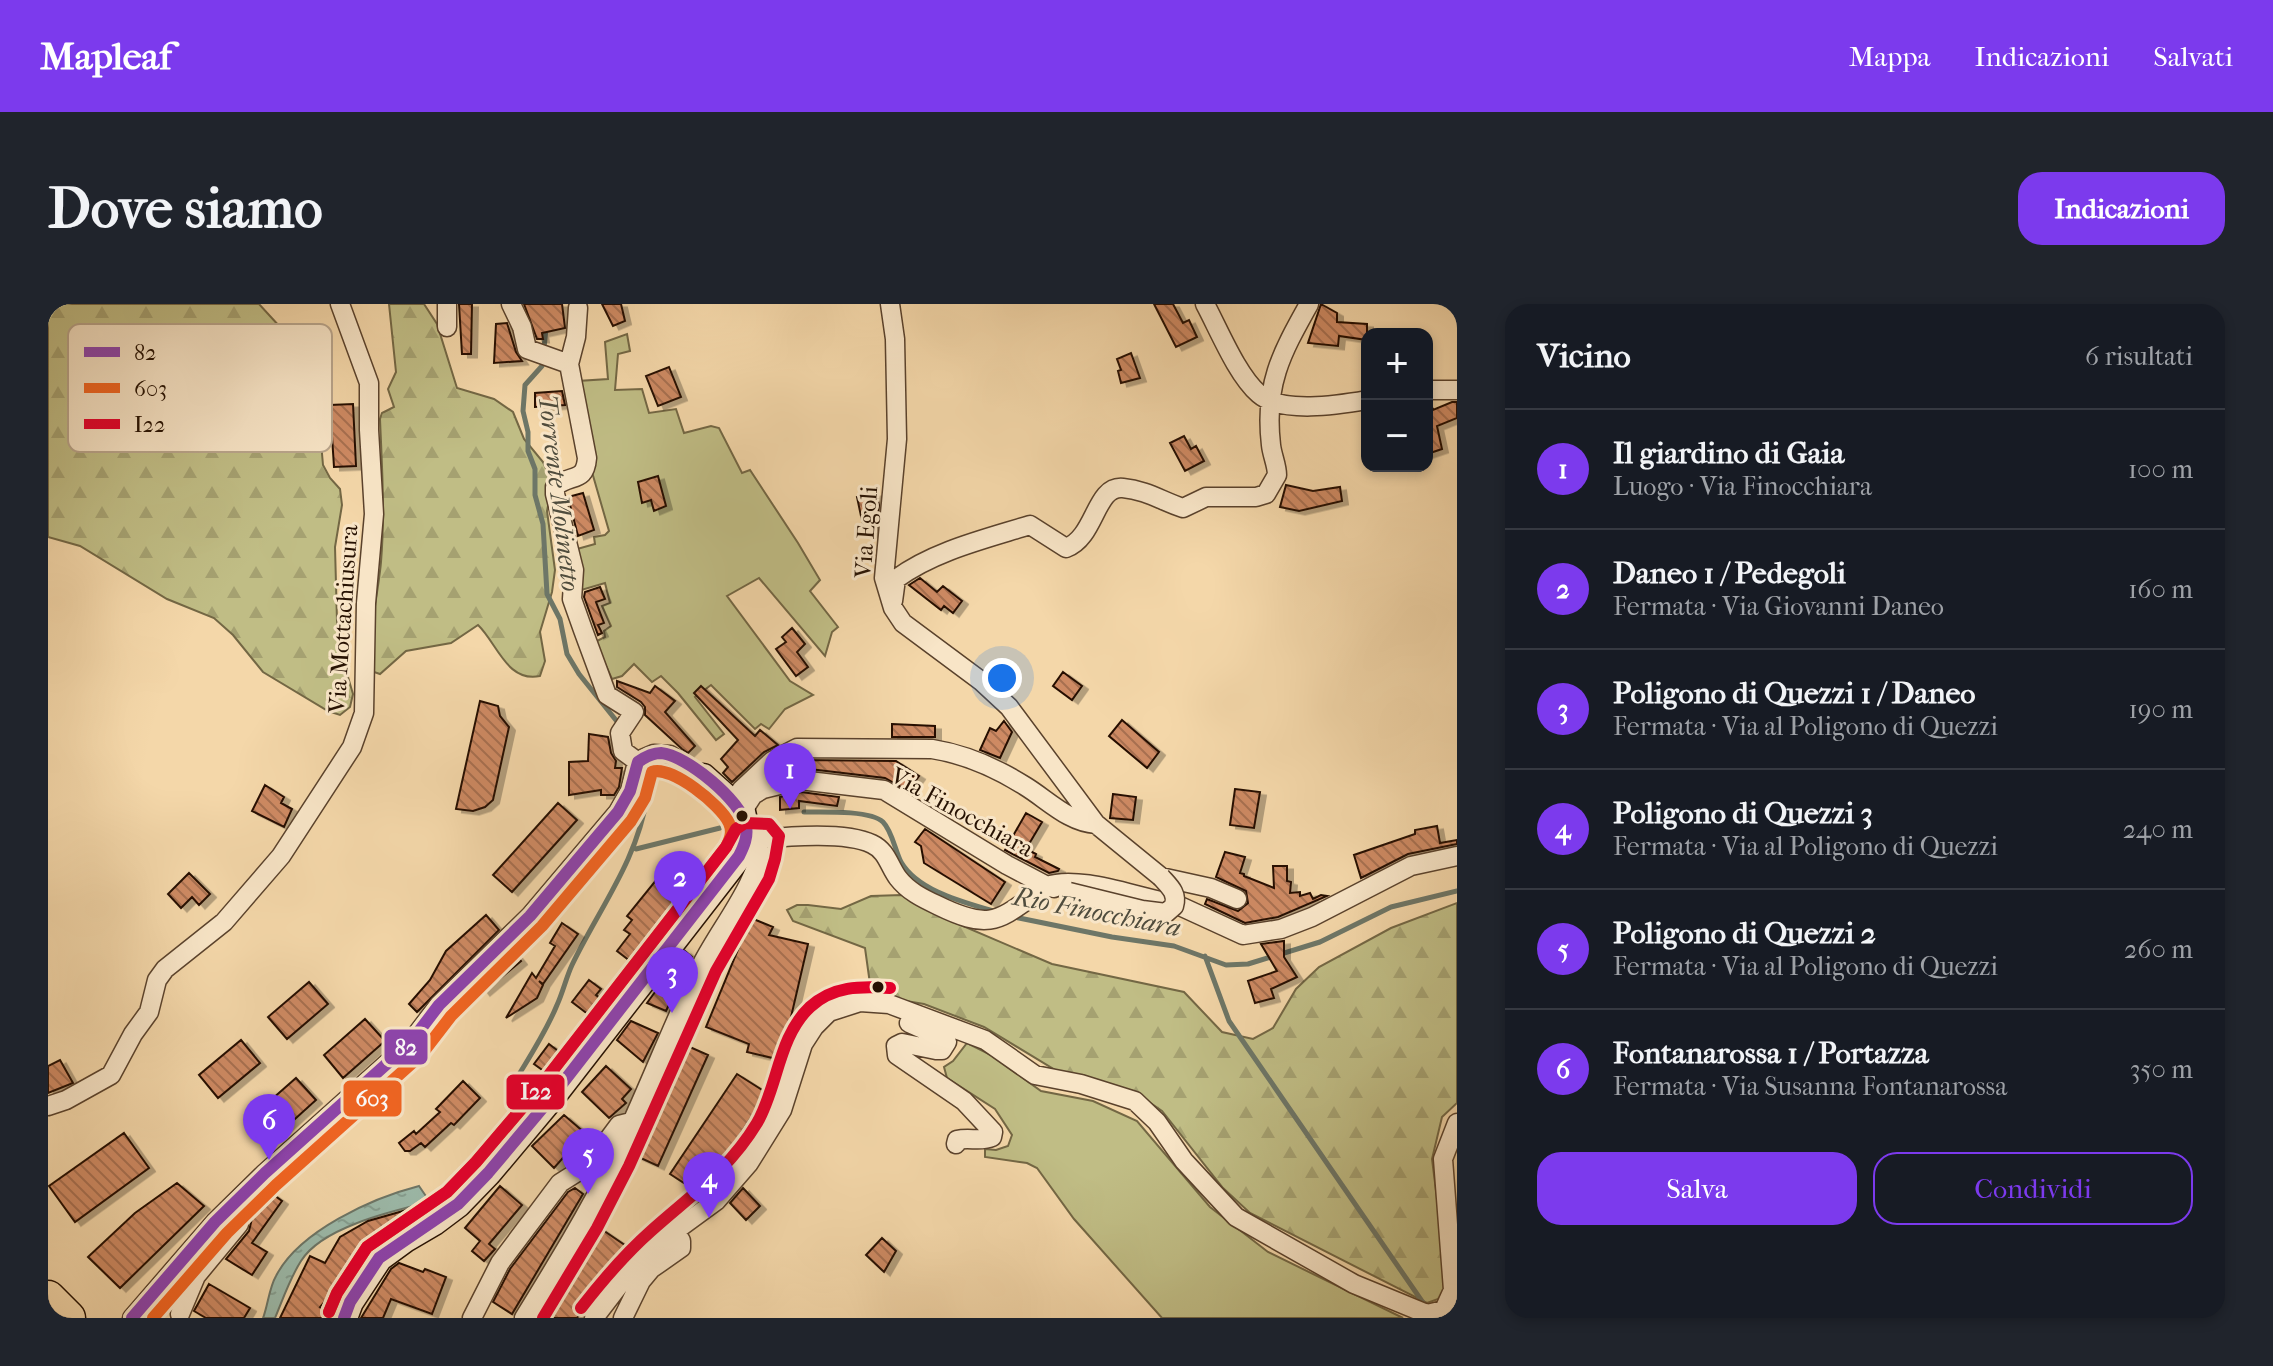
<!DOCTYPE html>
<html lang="it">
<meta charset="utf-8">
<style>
body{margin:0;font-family:"IM FELL French Canon",serif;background:#20242c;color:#f1f3f6}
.controls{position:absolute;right:24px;top:24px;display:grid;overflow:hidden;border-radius:16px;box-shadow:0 4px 12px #0003}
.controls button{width:72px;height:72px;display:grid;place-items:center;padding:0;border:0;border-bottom:2px solid #363941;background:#171b24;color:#f1f3f6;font:40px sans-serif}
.you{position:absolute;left:954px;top:374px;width:28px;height:28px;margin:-20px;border:6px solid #fff;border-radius:50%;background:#1a73e8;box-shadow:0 0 0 12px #1a73e833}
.badge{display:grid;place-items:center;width:52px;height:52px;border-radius:50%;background:#7c3aed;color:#fff;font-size:26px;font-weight:700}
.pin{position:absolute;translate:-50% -66px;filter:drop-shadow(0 2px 4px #0008)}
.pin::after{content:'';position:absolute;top:42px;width:28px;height:24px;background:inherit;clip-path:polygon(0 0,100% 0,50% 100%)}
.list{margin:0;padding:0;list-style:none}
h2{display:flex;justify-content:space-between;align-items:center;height:104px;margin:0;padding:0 32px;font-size:34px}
h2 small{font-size:26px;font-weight:400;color:#9ea1a6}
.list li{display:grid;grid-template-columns:52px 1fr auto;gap:24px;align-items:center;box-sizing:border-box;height:120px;padding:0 32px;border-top:2px solid #363941}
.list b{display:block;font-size:30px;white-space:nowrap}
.list p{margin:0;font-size:26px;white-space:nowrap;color:#9ea1a6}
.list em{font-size:26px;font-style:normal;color:#9ea1a6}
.actions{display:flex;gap:16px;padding:24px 32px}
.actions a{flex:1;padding:18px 0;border:2px solid #7c3aed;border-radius:24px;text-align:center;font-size:28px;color:#7c3aed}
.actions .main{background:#7c3aed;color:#fff}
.map{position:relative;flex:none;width:1409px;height:1014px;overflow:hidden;border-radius:24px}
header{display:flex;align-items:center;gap:48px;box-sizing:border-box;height:112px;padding:0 40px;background:#7c3aed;color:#fff}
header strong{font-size:38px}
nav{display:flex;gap:44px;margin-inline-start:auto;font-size:28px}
.intro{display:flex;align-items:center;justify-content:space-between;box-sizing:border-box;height:192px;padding:0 48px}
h1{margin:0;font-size:56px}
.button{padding:20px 36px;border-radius:24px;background:#7c3aed;color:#fff;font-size:28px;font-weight:700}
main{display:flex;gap:48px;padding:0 48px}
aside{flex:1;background:#171b24;border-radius:24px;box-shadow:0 4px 12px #0003}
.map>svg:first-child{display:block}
.green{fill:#c0bd85;stroke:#736744;stroke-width:2}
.forest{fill:url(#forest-firs);stroke:#736744;stroke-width:2}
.water{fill:url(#water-ripples);stroke:#6d7667;stroke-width:2}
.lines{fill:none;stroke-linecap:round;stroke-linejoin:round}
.stream{stroke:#6d7667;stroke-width:5}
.building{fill:url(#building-back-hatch);stroke:#261102;stroke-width:2;filter:url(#shadow)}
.street-casing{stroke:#5a422c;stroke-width:21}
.secondary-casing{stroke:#261102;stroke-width:29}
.highway-casing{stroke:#261102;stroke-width:37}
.street{stroke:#f8e5c7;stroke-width:18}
.secondary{stroke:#f8e5c7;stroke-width:26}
.highway{stroke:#f4d7a9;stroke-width:34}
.street-bridge-casing{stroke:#5a422c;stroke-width:21;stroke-linecap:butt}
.street-bridge{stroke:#f8e5c7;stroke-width:18}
.bus-1-casing{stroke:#f8e5c7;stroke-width:18}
.bus-2-casing{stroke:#f8e5c7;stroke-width:18}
.bus-3-casing{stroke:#f8e5c7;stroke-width:18}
.bus-1{stroke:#8e44ad;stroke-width:12}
.bus-2{stroke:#f26522;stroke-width:12}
.bus-3{stroke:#e4002b;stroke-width:12}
.bus-dot{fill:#261102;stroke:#f8e5c7;stroke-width:3}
.labels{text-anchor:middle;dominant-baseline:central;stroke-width:6;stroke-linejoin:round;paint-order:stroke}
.street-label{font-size:24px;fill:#261102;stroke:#f8e5c7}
.water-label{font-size:26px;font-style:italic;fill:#4f4c3d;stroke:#f8e5c7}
.key{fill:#f8e5c7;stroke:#b9a58c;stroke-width:2}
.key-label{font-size:22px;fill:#261102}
.line-badge{stroke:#f8e5c7;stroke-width:3}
.badge-label{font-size:22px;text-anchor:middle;font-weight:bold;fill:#fff}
</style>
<header>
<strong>Mapleaf</strong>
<nav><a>Mappa</a><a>Indicazioni</a><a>Salvati</a></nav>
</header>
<div class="intro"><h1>Dove siamo</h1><a class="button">Indicazioni</a></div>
<main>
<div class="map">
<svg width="1409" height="1014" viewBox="0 0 1409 1014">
<defs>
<pattern id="forest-firs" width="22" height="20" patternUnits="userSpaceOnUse" patternTransform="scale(2)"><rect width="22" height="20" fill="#c0bd85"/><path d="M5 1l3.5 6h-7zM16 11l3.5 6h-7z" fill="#a5a171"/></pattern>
<pattern id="water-ripples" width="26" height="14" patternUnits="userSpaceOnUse" patternTransform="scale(2)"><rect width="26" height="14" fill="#9cbaaa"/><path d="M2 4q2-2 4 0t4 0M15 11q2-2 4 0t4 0" fill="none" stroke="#869f91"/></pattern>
<pattern id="building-back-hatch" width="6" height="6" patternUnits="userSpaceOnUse" patternTransform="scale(2)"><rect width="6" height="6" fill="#ce8a64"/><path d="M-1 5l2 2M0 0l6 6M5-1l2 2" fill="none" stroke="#a76f50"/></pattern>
<filter id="shadow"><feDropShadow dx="6" dy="3.5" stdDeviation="0" flood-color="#0004"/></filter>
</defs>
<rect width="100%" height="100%" fill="#f4d7a9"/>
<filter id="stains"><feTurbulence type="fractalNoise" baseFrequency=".0025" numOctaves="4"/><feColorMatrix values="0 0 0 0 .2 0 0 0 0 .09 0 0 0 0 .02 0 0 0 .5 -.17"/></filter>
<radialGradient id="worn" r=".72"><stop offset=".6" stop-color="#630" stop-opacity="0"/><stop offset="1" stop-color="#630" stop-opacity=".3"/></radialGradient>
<path class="green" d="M579,30L582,47L570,50L567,86L594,85L601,109L628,105L636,129L663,122L671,124L694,169L702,166L750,239L772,276L762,287L790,323L784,328L777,352L711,274L679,292L742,377L765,391L737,405L721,425L713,420L707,425L663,381L647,393L676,430L668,436L630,389L613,372L604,378L586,360L574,372L564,375L547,338L557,333L556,327L563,322L554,302L562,299L557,279L530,287L529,245L547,240L546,233L557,231L561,227L544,168L530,77L560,75L557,38Z
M919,739L943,751L993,787L1045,797L1089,817L1162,903L1220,948L1355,1014H1114L1026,915L989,864L979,859L937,853V845L948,846L960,842L964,831L947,805L899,774L896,763L905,757Z"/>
<path class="forest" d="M0,0H211L233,24L236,54L270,103L275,161L282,174L292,185L294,201L287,243L289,317L292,346L305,390L302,403L292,411L280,407L215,368L185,331L166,314L119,295L32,242L0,233Z
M341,0H376L389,20L409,84L446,95L465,108L476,135L495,158L501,171L503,187L499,207L507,266L504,288L492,328L497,357L492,372C459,379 449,339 430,321L403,339L358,347L332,370L326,368C317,344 331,285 333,258C337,210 334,163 332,115L334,109L346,103L340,85L348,68Z
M854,591L894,613L1004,660L1136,688L1174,728L1205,735L1225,724L1248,685L1271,663L1343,624L1409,599V799L1394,813L1384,855L1400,982L1393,994L1379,999L1202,909L1175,884L1114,807L1085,787L1009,767L936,723L876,700L834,693L823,687L817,644L745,617L739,606L749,601H760L793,605L823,592Z"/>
<path class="water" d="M371,882L382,898C345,907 274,923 253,957C242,974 235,995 227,1014H215C220,1001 221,984 228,972C251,927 324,894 371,882Z"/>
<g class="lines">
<path class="stream" d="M496,45L498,24
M495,55L494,62L477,81L475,107L480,128V147L487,165V191L495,220L499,290L512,315L519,350L531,370L571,420
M756,508C773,508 823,506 835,518C844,527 847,546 853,558C870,587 915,598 945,607
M588,545L672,524
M966,613L1064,633L1126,642L1178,661L1200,660L1272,638L1343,603L1409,587
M1157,652L1181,717L1378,1003
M467,777C482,752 498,728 509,701C515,688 518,674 524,661C552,603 589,557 599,493"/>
</g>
<path class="building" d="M411,0H424L423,50H414Z
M476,0H514L517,24L494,29L495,35H489Z
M554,0H573L577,17L565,22Z
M1106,0H1125L1135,19L1141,16L1149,33L1128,43Z
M1273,0L1289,9V18L1319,20V36L1291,32L1290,42L1260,39Z
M459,19L468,48L474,57L446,59L448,20Z
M1083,49L1092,74L1073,79L1070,67L1073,66L1069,55Z
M621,63L633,93L610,102L598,72Z
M514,87L517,101L487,103V89Z
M1404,98H1409V114L1389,122L1394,145L1379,150V104L1384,103L1385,106Z
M305,100L308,162L286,163L282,101Z
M1136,132L1143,145L1148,142L1156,157L1137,167L1122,139Z
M610,172L618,202L606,207L603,196L594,199L590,178Z
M1238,181L1265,187L1292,183L1294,197L1251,207L1232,203Z
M535,189L546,226L530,232L520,193Z
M828,189L831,201L828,229L817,231L809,193Z
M872,274L889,288L895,282L914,297L905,309L896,302L893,306L861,281Z
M552,283L557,295L548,298L556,319L550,321L554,329L550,331L536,293L537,288Z
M744,324L757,340L749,348L760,363L748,372L728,345L738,338L734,333Z
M1015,368L1034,382L1024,396L1005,382Z
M569,377L602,389L607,382L627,397L617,408L647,442L640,449L634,445L597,411V403L593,398L569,383Z
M653,382L707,432L712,426L730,441L716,448L684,478L675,469L680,463L673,455L690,436L646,389Z
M432,397L450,402L452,412L461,423L445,496L437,503L425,507L408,505Z
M1074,416L1111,448L1099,464L1061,432Z
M956,417L964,428L952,454L932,446L942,424L948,427Z
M844,420L887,422V433H844Z
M541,430L560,433L563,449L568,457L567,464H574L571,483L566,491H553V486L521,491V458L540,457Z
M754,456L848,457L871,472L860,487L837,474L753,464L728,469L749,457L754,461Z
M217,481L236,493L233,499L244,505L236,523L204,507Z
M1187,485L1212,488L1206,524L1182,521Z
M753,488L791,493L789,502L751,497V504L732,506V493Z
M1065,490L1088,493L1085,516L1062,514Z
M510,499L529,516L464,588L445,571Z
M978,509L994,518L978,545L988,550L987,553L1011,565L1010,567L1001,569L957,546Z
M1389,522L1392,539L1409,536V540L1360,550L1313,574L1306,551L1367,530V526Z
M877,525L957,578L943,600L876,559L873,542L867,538Z
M1177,548L1197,553L1192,569L1196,570V572L1226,584L1225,562H1239V577L1243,578L1242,589L1252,588V592L1262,589L1265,595L1273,591L1279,592L1230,613L1197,619L1157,600L1159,595L1190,607L1200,599L1198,587L1168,573Z
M631,567L648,581L586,660L569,647L582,630L576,626L584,616L579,612L609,575L613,579L622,568L627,572Z
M141,569L162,590L151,601L144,593L133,604L120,590Z
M438,611L451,626L369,708L361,700L382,676L398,647Z
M703,614L725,623L721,631L760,640L733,756L699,748L701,740L658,723Z
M514,619L530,630L495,680L491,677L495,681L489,694L458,714L484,669L488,674L507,642L502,639Z
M1236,637V653L1249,673L1223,685L1226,694L1207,699L1200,677L1229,667L1213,640Z
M464,646L473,657L436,688L430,680Z
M637,647L644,653L618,707L599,699Z
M541,676L553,685L548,691L557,698L545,714L524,698Z
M261,678L280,700L239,735L220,713Z
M317,715L337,737L295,774L276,751Z
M583,717L610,729L595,758L569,736Z
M193,736L212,759L170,794L151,771Z
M501,740L514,750L500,770L486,760Z
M635,740L660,751L610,862L584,850Z
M12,756L25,779L0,789V762Z
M558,762L583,785L574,795L578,799L561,814L534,788Z
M689,770L719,789L653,890L622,870Z
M248,774L268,796L227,833L207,810Z
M415,777L432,794L406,821L403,819L377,843L373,839L362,847H357L351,839L366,827L368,830L392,808L388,805Z
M516,811L545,836L534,851L528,854L520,848L506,864L484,842Z
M76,829L101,864L27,918L1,882Z
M129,879L156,902L72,984L40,953L87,909Z
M452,882L474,901L441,940L447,945L436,957L424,947L432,937L417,924Z
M527,884L535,890L464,1010L445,998L462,965L520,888Z
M695,884L712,902L698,916L682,899Z
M219,886L234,897L204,939L219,948L204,971L178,955L201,927L205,910L203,908Z
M369,903L371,906L337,928L318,945L303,967L272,1003L277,1007L283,1002L280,1014H232L262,952L277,959L292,933L320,917Z
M546,920L584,946L567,967L565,965L529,1014H504L496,1008L504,999L501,997L525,969L520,965Z
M834,934L848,947L836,968L818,951Z
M351,959L375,968L377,965L398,973L384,1010L343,995L335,1014H313L343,965Z
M161,980L202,1004L196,1014H158L146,1007Z"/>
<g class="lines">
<g class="street-casing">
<path id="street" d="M399,0V23
M463,0L474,23L479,45L521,60
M842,0L847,35L849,135L836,274L845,304L855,319L933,377L961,403L1048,520L1113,573L1163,584L1189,595
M1157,0C1171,26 1189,71 1211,90C1234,110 1290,101 1319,96
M530,4L528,33L521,60L539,154C537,180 522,169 507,183V190L526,266L524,295L535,326L559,391L586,408L572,429L575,447L590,458
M1379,86H1409
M845,297L848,275C886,247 937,235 982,221L1018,244C1048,233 1047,181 1075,184C1098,186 1114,197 1135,204L1158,193H1208L1218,190L1229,171C1229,161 1224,151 1223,141C1216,81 1233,50 1261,0
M715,485L694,488L693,486L724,457L749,444L884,445C916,450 950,465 977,482C1000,496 1020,518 1048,520
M694,508L705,491L715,485L752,476L836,486L959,561L999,582C1030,571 1085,592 1118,598
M715,535C743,532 799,528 824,540C839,547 841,562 850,574C860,587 874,594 889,601C946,629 951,615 999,582L1006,584
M1134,603L1195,631L1233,625L1264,613L1363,562L1409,552
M861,719L895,734L899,738L894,746H888L854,739L848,742L849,751L916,797L945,828L944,833C933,838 921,833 909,836L908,840
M0,802L18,796L63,771L85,730L101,708L109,676L117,665L176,618L233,552L304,443L316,409L318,299L326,210L321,126V79L292,0
M132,1010L148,972L191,920L179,906
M84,1014L167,918L217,869L362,739L391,701L482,612L570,508L582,487L588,462L592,456L606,450L622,451L655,473
M424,1014L452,959L512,879L542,860L571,821L583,818
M476,1014C508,962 540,910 567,855C598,791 623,724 654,660C674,621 710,580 715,535H700
M546,1014L579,971L627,927L668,897L701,859L734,806L755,740L766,723L781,708L812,698L841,700L937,736L987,771L1033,780L1087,797L1109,818L1136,857L1188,913L1306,980L1379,1010L1396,1006L1405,986L1395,855L1409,819
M575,1014L593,977L603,965L633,944V937L627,927"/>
</g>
<g class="secondary-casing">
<path id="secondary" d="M296,1014L302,998L331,954L357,935L386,918L410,900L440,869L503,794L691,552L700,535L694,508L655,473"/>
</g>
<g class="highway-casing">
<path id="highway" d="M0,994L20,1014"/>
</g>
<use href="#street" class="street"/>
<use href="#secondary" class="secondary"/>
<use href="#highway" class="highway"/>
<g class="street-bridge-casing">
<path id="street-bridge" d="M1021,588L1094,606L1118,609L1126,602C1130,589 1121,582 1113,573"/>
</g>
<use href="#street-bridge" class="street-bridge"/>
<g class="bus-1-casing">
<path id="bus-1" d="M84,1014L167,918L217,869L362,739L391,701L482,612L570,508L582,487L590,458C597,453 604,449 613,449C638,451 694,497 698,522C700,533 696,542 691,552L503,794L440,869L410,900L331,954L302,998L296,1014"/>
</g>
<g class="bus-2-casing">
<path id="bus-2" d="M105,1014L179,929L228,881L373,751L403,712L494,622L583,517L597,494L604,468C623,461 673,501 681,519C685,528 682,535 678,543L491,784L428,858L399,888L319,943L289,989L281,1008"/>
</g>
<g class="bus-3-casing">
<path id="bus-3" d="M533,1004C554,977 577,950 603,927C643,891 680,867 709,819C730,783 730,733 762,703C785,682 812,682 842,684
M281,1008L289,989L319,943L399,888L428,858L491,784L678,543L688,525L697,519L721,520L731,532L727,555L721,575L668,667L581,862L549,924L495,1014"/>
</g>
<use href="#bus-1" class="bus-1"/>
<use href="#bus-2" class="bus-2"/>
<use href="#bus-3" class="bus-3"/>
</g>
<g class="bus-dot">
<circle cx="694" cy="512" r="7"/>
<circle cx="830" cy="683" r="7"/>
</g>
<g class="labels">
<g class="street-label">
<text transform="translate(818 228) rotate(-86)">Via Egoli</text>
<text transform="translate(295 315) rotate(-86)">Via Mottachiusura</text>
<text transform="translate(914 508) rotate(29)">Via Finocchiara</text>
</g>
<g class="water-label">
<text transform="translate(511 189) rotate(83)">Torrente Molinetto</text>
<text transform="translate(1049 608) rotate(11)">Rio Finocchiara</text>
</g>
</g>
<rect x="20" y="20" width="264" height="128" rx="12" class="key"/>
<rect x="36" y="43" width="36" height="10" fill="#8e44ad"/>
<rect x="36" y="79" width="36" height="10" fill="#f26522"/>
<rect x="36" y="115" width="36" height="10" fill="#e4002b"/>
<g class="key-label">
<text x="86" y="56">82</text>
<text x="86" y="92">603</text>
<text x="86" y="128">I22</text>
</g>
<g class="line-badge">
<rect x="335" y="724" width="46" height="38" rx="8" fill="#8e44ad"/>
<rect x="457" y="769" width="61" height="38" rx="8" fill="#e4002b"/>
<rect x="294" y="775" width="61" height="39" rx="8" fill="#f26522"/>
</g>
<g class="badge-label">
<text x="358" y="751">82</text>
<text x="488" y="795">I22</text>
<text x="324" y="802">603</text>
</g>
<rect width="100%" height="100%" filter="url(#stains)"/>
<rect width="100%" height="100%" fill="url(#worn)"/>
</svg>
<div class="controls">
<button>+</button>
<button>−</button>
</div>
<div class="you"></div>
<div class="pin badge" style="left:742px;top:505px">1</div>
<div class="pin badge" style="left:632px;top:613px">2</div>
<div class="pin badge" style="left:624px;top:709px">3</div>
<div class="pin badge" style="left:661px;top:914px">4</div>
<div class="pin badge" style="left:540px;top:890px">5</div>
<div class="pin badge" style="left:221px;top:856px">6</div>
</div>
<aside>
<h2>Vicino<small>6 risultati</small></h2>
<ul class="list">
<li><span class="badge">1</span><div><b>Il giardino di Gaia</b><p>Luogo · Via Finocchiara</p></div><em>100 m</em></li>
<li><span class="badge">2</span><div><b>Daneo 1 / Pedegoli</b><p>Fermata · Via Giovanni Daneo</p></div><em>160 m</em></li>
<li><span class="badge">3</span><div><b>Poligono di Quezzi 1 / Daneo</b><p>Fermata · Via al Poligono di Quezzi</p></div><em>190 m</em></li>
<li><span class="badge">4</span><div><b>Poligono di Quezzi 3</b><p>Fermata · Via al Poligono di Quezzi</p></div><em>240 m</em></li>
<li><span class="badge">5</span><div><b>Poligono di Quezzi 2</b><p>Fermata · Via al Poligono di Quezzi</p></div><em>260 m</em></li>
<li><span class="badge">6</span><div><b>Fontanarossa 1 / Portazza</b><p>Fermata · Via Susanna Fontanarossa</p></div><em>350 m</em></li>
</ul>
<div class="actions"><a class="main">Salva</a><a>Condividi</a></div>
</aside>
</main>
